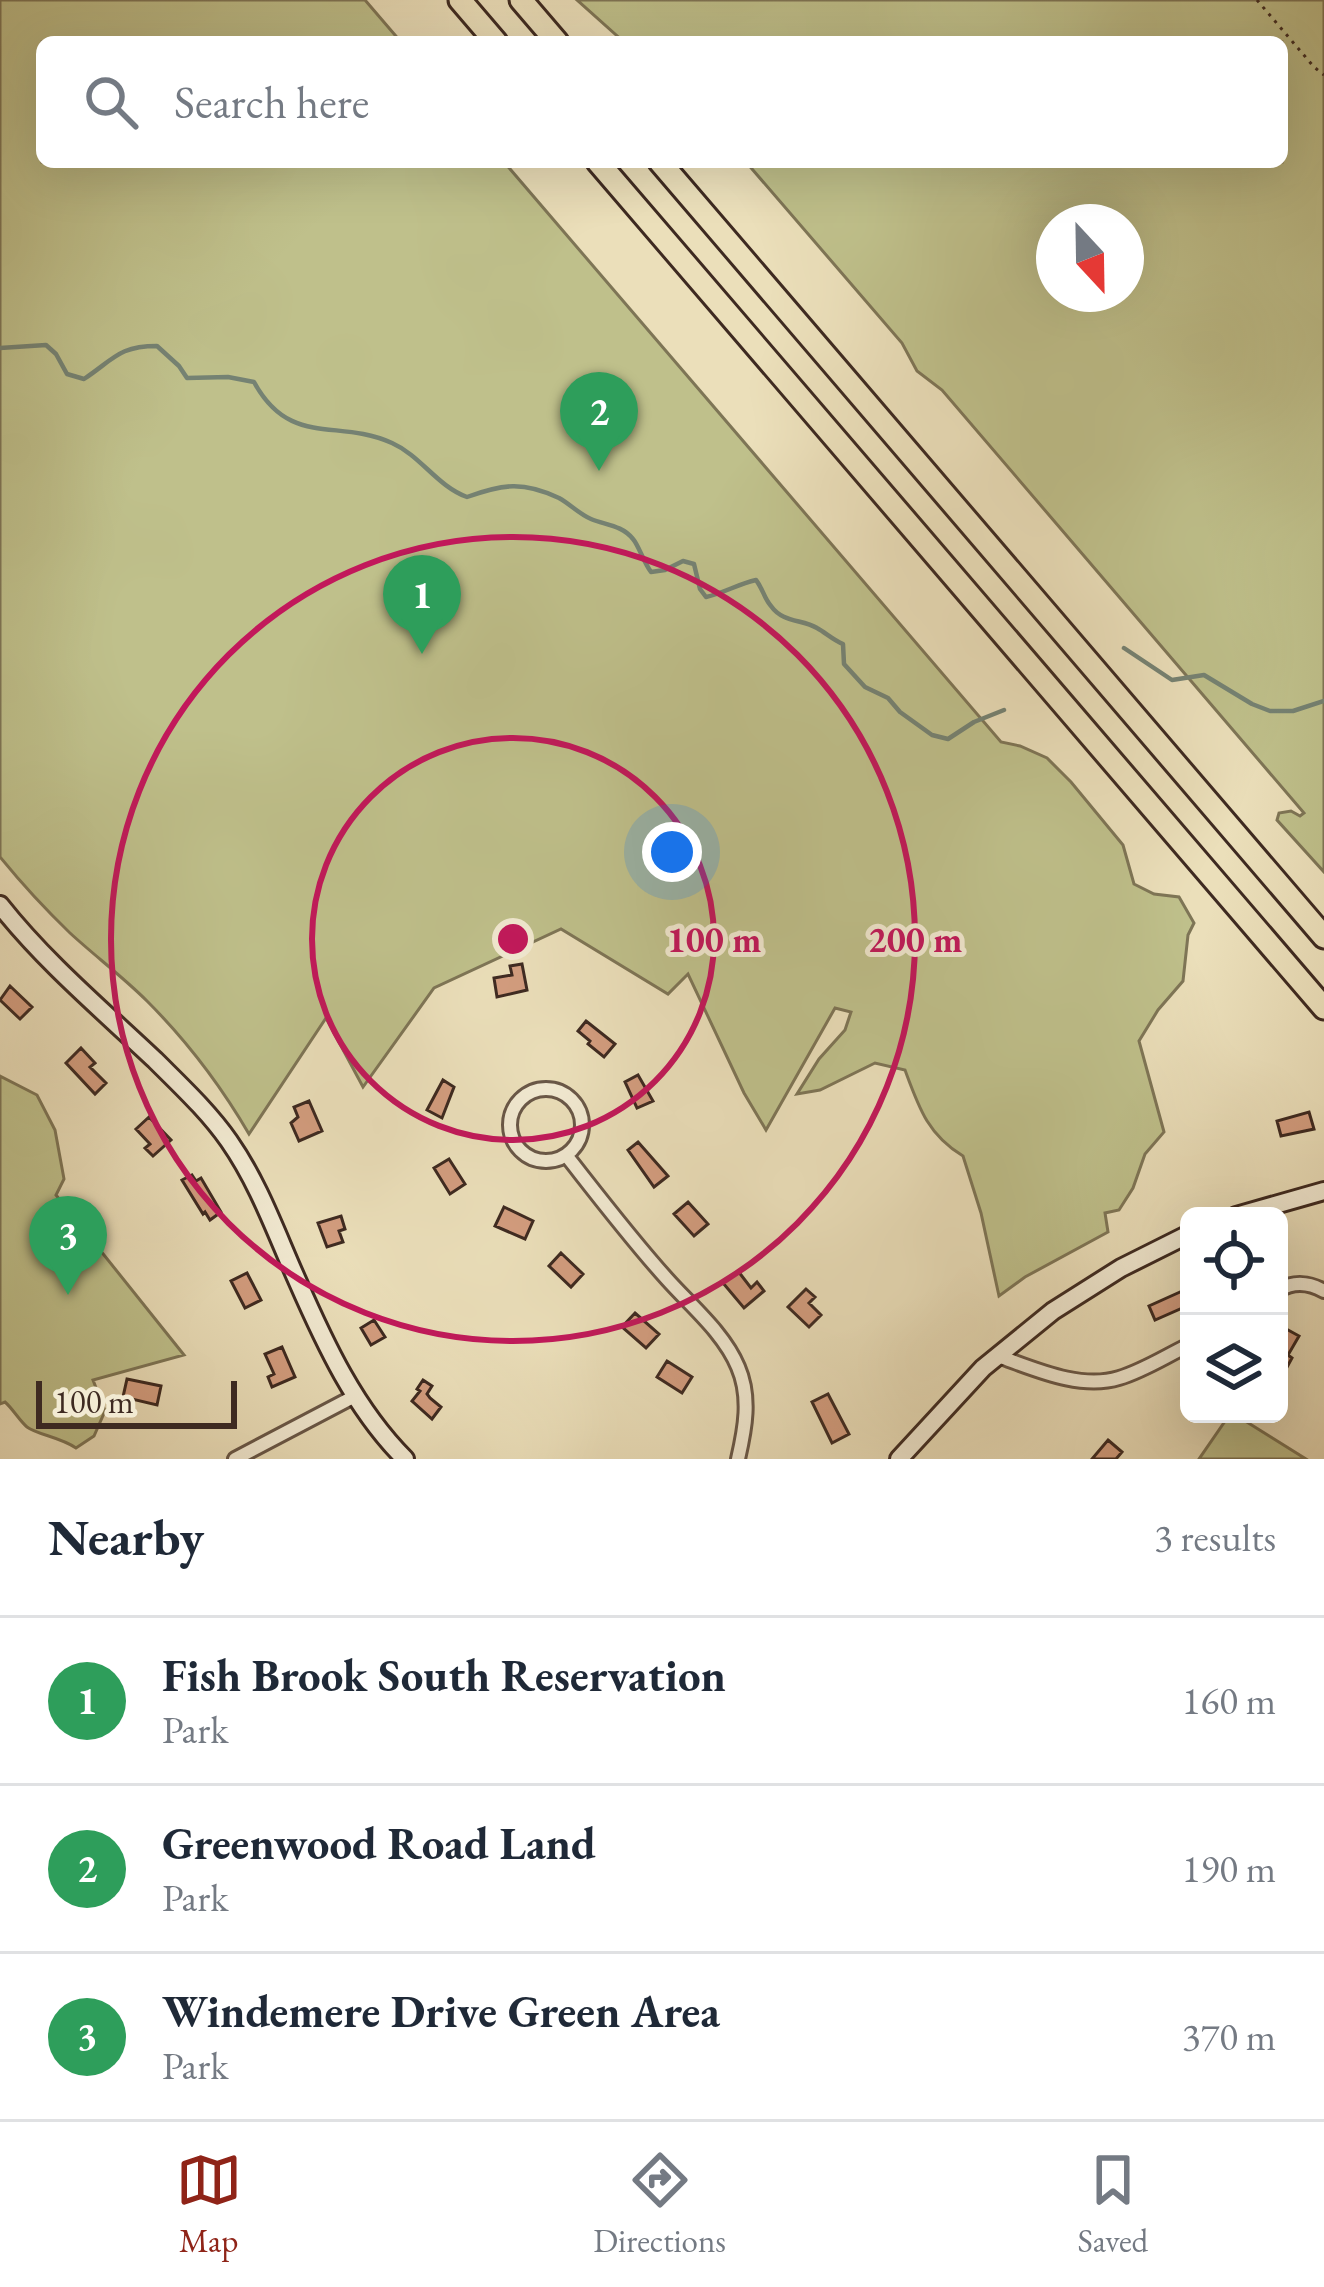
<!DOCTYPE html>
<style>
body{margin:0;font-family:"EB Garamond",serif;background:#f6f6f7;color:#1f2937}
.controls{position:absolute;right:36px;bottom:36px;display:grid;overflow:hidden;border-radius:18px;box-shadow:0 12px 48px #0002}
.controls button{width:108px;height:108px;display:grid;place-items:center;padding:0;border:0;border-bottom:3px solid #e0e1e3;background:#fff;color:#1f2937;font:60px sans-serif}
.compass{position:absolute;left:1036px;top:204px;width:108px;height:108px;border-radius:50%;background:#fff;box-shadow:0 12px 48px #0002;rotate:158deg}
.scale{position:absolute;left:36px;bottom:30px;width:201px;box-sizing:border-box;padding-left:12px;border:6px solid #3e2a21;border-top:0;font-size:33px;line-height:42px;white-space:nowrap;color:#3e2a21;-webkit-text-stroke:9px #f2ead2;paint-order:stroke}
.you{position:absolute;left:672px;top:852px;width:42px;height:42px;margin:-30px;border:9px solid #fff;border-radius:50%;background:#1a73e8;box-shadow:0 0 0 18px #1a73e833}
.badge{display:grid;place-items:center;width:78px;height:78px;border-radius:50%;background:#8f2418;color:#fff;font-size:39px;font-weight:700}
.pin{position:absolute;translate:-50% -99px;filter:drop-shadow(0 3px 6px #0008)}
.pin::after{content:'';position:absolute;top:63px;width:42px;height:36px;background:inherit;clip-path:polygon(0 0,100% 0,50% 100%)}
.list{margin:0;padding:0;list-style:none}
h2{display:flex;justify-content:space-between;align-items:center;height:156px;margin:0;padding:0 48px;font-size:51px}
h2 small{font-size:39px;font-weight:400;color:#747a83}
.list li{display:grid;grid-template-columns:78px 1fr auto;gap:36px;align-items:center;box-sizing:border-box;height:168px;padding:0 48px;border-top:3px solid #e0e1e3}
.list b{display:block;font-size:45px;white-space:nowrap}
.list p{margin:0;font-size:39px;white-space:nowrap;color:#747a83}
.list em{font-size:39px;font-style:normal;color:#747a83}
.icon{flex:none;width:66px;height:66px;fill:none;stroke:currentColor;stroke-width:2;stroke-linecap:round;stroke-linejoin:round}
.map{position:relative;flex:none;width:1324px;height:1459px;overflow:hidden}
.search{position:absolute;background:#fff;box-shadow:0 12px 48px #0002;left:36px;right:36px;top:36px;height:132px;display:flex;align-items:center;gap:30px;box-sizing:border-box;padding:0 42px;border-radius:18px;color:#747a83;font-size:45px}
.sheet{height:660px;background:#fff}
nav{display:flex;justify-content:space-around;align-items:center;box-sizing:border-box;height:168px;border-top:3px solid #e0e1e3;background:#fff;font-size:33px;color:#747a83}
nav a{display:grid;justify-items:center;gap:6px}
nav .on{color:#8f2418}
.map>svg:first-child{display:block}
.green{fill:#bfc08b;stroke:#7e7556;stroke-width:3;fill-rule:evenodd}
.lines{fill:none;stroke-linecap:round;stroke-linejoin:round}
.stream{stroke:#758273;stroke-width:4.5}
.building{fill:#d39d7f;stroke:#3e2a21;stroke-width:3}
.street-casing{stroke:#695747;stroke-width:18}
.secondary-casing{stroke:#3e2a21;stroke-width:22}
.highway-casing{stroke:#3e2a21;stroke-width:27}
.path{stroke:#3e2a21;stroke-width:3;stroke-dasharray:3 6;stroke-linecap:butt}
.street{stroke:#f2ead2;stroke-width:12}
.secondary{stroke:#f2ead2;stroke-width:16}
.highway{stroke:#ebdfba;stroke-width:21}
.ring{fill:none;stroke:#c2185b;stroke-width:6}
.centre{fill:#c2185b;stroke:#f2ead2;stroke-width:6}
.ring-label{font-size:36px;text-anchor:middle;font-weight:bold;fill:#c2185b;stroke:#f2ead2;stroke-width:10;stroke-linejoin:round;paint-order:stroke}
</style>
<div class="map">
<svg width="1324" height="1459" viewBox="0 0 1324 1459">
<rect width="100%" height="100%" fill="#ebdfba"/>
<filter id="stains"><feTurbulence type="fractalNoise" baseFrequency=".00167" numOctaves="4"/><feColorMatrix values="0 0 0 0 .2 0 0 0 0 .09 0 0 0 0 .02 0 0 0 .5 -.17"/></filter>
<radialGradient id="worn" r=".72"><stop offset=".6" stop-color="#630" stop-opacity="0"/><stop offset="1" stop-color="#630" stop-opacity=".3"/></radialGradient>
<path class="green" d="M0,0H365L401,42H42V162H504L1001,742L1020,746L1047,758L1071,782L1123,845L1134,884L1154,894L1179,897L1194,923L1188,935L1183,981L1158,1010L1139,1041L1164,1132L1145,1154L1133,1188L1119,1210L1105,1213L1108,1232L1025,1277L999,1296L981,1213L963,1156C928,1135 919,1108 905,1070L875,1063L820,1090L797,1094L819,1059L845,1030L851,1012L835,1008L766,1130L744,1093L688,974L668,994L561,929L434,988L363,1087L326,1018L249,1134C221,1086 187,1041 147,1001C123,977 95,956 70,933C45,909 22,884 0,857Z
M577,0H1324V872L1277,820L1279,813L1291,811L1300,816L1304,813L942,390L917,371L902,343L746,162H1282V42H624ZM1054,222H1126V294H1054Z
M0,1076L37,1095L55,1130L64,1179L56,1195L184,1355L93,1380L105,1411L94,1436L76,1448C60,1437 38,1435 27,1427C19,1420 13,1409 5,1402L0,1404Z
M1230,1414H1234L1306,1459H1199Z"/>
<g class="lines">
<path class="stream" d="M0,348L46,345L56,354L67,374L84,379C114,359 119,346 157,346L179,366L187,378L228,377L254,382C290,448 337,418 392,443C421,456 437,486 467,497C503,484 523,481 559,498C570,504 579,514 591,519C605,525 622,525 633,539C639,546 643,561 651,572L665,570L683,561L694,564L700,589L706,597C724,593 738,584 756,580C763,589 764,598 771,606C783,623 802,619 817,628C826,633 833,640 843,644L844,664L865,687L888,698L900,712L932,735L948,739L974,722L1004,710
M1124,648L1172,680L1204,675L1252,704L1270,711H1293L1324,701"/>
</g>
<path class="building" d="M522,964L527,990L497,997L494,978L512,975L510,966Z
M10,986L32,1007L20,1019L0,1000Z
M586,1021L615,1044L604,1057L588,1044L590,1041L578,1031Z
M81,1048L95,1063L90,1067L106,1083L95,1094L66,1063Z
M638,1075L653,1101L637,1108L625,1082Z
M443,1080L454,1087L442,1118L427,1110Z
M309,1101L322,1131L299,1141L291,1123L298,1117L294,1107Z
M1309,1112L1314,1129L1281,1136L1277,1121Z
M149,1117L171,1140L153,1156L145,1148L150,1144L136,1129Z
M638,1142L668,1176L654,1187L628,1150Z
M449,1159L465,1184L450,1194L434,1168Z
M192,1175L196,1181L201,1178L221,1212L210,1220L205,1212L203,1214L182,1180Z
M688,1202L708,1224L694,1236L674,1214Z
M504,1207L533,1221L525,1239L495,1226Z
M341,1216L345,1229L339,1231L343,1242L327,1247L318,1223Z
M561,1253L583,1274L571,1287L549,1266Z
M738,1271L751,1288L757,1282L764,1291L744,1308L723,1283Z
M247,1273L261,1300L245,1308L231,1281Z
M1189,1288V1305L1155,1320L1149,1306Z
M806,1289L815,1297L809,1303L821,1315L809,1327L788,1307Z
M635,1313L659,1334L646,1348L622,1327Z
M374,1320L385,1337L371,1345L361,1328Z
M1279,1325L1299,1336L1288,1355L1292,1358L1279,1382Z
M282,1347L295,1377L272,1387L268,1377L274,1374L265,1354Z
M667,1361L692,1377L682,1393L657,1377Z
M127,1379L161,1386L157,1405L123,1397Z
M423,1380L432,1386L427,1394L430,1398L441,1407L432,1419L412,1401L420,1391L417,1389Z
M828,1394L849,1434L832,1443L812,1402Z
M1108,1440L1122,1452L1116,1459H1092Z"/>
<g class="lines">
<g class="street-casing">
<path id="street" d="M510 1125a36 36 0 1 1 72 0a36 36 0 1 1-72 0Z
M566,1155C599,1197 631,1239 667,1279C691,1306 724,1333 738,1367C751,1397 745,1429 738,1459
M1279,1290C1294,1281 1310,1283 1324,1291
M998,1356C1035,1369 1080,1390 1119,1378C1143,1371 1166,1356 1189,1345
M235,1459L355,1396"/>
</g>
<g class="secondary-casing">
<path id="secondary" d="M0,905C45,962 102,1010 155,1060C181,1086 208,1111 229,1141C259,1184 276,1233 297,1280C325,1344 355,1409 405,1459
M1236,1216L1324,1191
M899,1459L983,1368L1053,1311L1121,1268L1189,1234"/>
</g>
<g class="highway-casing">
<path id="highway" d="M460,0L496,42
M521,0L557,42
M598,162L1324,1008
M660,162L1324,937"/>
</g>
<path class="path" d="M1257,0L1314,67L1324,75"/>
<use href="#street" class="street"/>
<use href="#secondary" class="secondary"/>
<use href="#highway" class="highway"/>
</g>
<g class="ring">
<circle cx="513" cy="939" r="201"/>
<circle cx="513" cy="939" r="402"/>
</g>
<circle cx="513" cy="939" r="18" class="centre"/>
<g class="ring-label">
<text x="714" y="952">100 m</text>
<text x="915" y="952">200 m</text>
</g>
<rect width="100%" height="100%" filter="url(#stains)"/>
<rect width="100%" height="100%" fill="url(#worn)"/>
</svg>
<div class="controls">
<button><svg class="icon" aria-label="locate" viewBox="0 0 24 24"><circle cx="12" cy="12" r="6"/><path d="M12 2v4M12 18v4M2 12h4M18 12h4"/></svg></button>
<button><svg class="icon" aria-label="layers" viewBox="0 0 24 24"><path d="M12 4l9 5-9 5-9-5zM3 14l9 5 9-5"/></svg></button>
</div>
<svg class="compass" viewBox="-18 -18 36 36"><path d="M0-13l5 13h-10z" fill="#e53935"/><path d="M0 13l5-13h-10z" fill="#747a83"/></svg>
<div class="scale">100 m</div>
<div class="you"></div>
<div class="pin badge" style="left:422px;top:654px;background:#2e9e5b">1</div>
<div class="pin badge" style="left:599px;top:471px;background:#2e9e5b">2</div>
<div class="pin badge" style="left:68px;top:1295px;background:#2e9e5b">3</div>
<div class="search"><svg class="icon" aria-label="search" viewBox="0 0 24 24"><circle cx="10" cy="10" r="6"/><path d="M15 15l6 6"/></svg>Search here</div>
</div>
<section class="sheet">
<h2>Nearby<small>3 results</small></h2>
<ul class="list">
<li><span class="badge" style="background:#2e9e5b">1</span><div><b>Fish Brook South Reservation</b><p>Park</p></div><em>160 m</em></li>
<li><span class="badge" style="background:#2e9e5b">2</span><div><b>Greenwood Road Land</b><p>Park</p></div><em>190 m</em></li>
<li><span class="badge" style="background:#2e9e5b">3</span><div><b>Windemere Drive Green Area</b><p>Park</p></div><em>370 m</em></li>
</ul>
</section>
<nav>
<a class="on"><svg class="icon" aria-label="map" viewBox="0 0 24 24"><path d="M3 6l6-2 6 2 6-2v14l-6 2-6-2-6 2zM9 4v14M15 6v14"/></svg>Map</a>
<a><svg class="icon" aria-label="directions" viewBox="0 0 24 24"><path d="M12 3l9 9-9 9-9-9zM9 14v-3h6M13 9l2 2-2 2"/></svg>Directions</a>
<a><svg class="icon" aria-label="saved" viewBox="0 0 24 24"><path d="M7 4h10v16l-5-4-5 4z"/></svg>Saved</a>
</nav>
